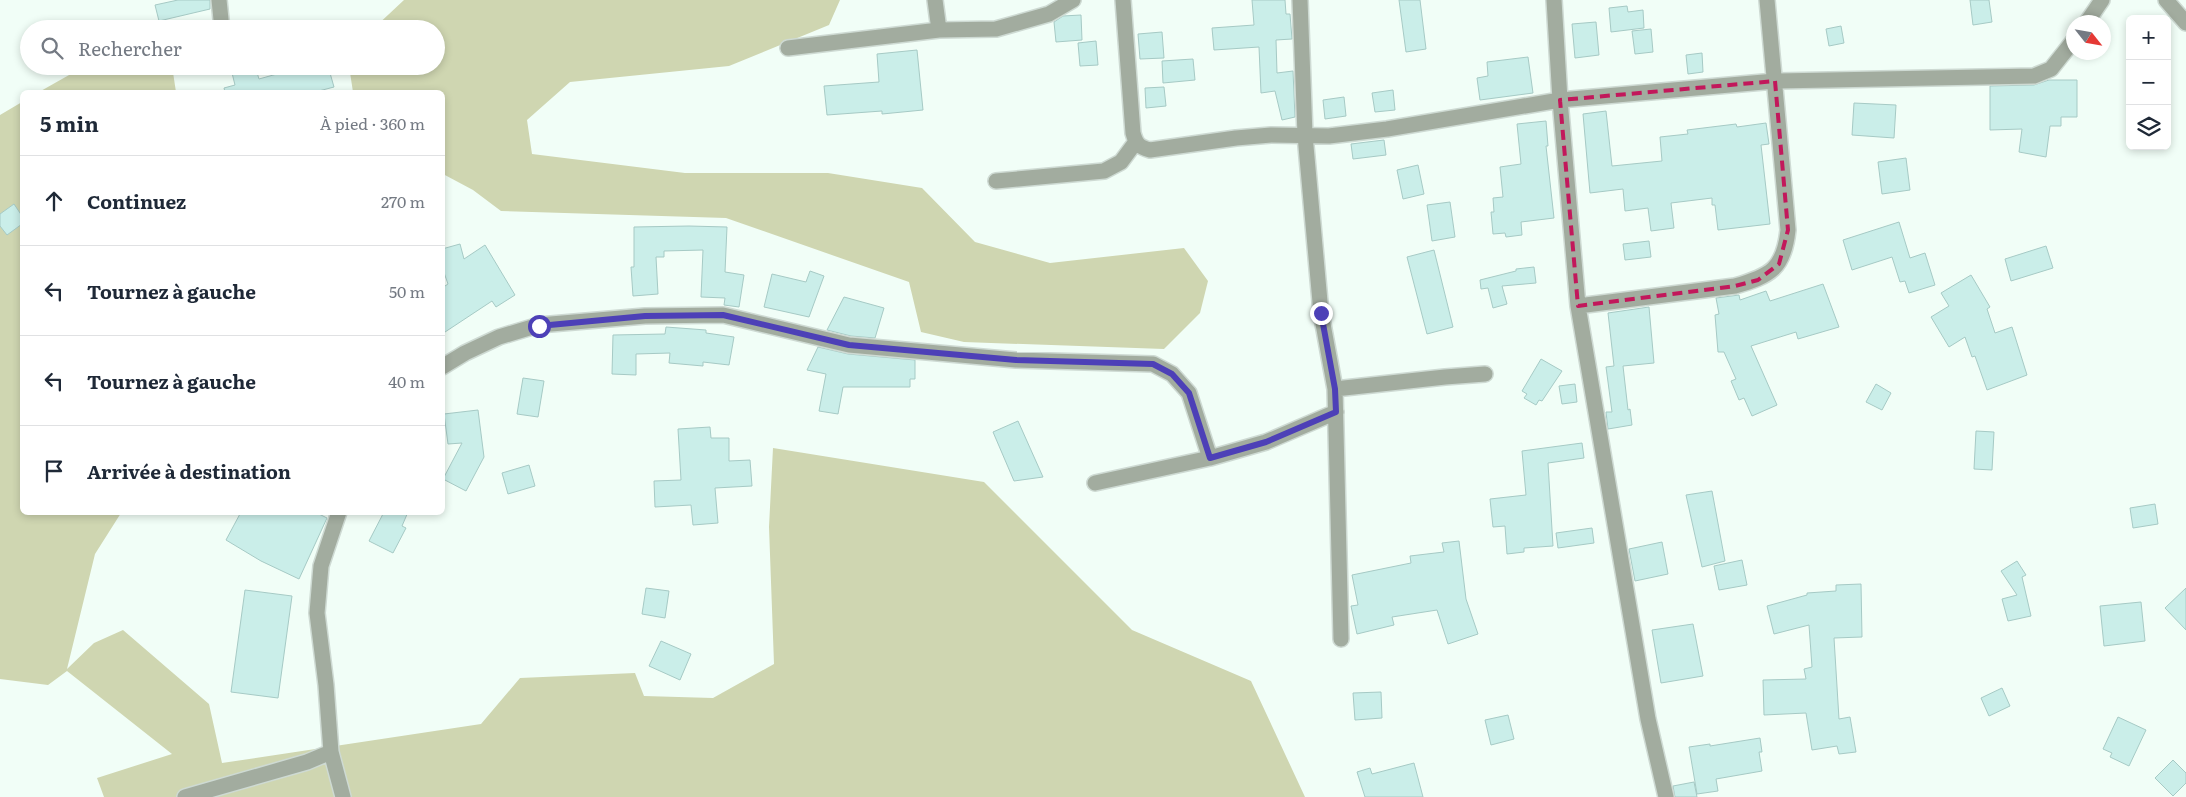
<!DOCTYPE html>
<html lang="fr">
<meta charset="utf-8">
<style>
body{margin:0;font-family:Literata,serif;background:#f6f6f7;color:#1f2937}
.controls{position:absolute;right:15px;top:15px;display:grid;overflow:hidden;border-radius:8px;box-shadow:0 2px 8px #0003}
.controls button{width:45px;height:45px;display:grid;place-items:center;padding:0;border:0;border-bottom:1px solid #e0e1e3;background:#fff;color:#1f2937;font:25px sans-serif}
.compass{position:absolute;left:2066px;top:15px;width:45px;height:45px;border-radius:50%;background:#fff;box-shadow:0 2px 8px #0003;rotate:121deg}
.stop{position:absolute;width:15px;height:15px;margin:-11px;border:4px solid #4d40b7;border-radius:50%;background:#fff}
.stop.end{background:#4d40b7;border-color:#fff;box-shadow:0 1px 5px #0008}
.list{margin:0;padding:0;list-style:none}
h2{display:flex;justify-content:space-between;align-items:center;height:65px;margin:0;padding:0 20px;font-size:21px}
h2 small{font-size:16px;font-weight:400;color:#747a83}
.list li{display:grid;grid-template-columns:32px 1fr auto;gap:15px;align-items:center;box-sizing:border-box;height:90px;padding:0 20px;border-top:1px solid #e0e1e3}
.list b{display:block;font-size:19px;white-space:nowrap}
.list em{font-size:16px;font-style:normal;color:#747a83}
.icon{flex:none;width:28px;height:28px;fill:none;stroke:currentColor;stroke-width:2;stroke-linecap:round;stroke-linejoin:round}
.map{position:relative;flex:none;width:2186px;height:797px;overflow:hidden}
.search{position:absolute;background:#fff;box-shadow:0 2px 8px #0003;left:20px;top:20px;width:425px;height:55px;display:flex;align-items:center;gap:12px;box-sizing:border-box;padding:0 18px;border-radius:28px;color:#747a83;font-size:19px}
.panel{position:absolute;background:#fff;box-shadow:0 2px 8px #0003;left:20px;top:90px;width:425px;height:425px;border-radius:8px}
.map>svg:first-child{display:block}
.green{fill:#cfd6b1}
.building{fill:#caeee9;stroke:#a6cac5}
.lines{fill:none;stroke-linecap:round;stroke-linejoin:round}
.minor-casing{stroke:#cedad3;stroke-width:18}
.minor{stroke:#a2ac9f;stroke-width:15}
.route{stroke:#4d40b7;stroke-width:6}
.marked{fill:none;stroke:#c2185b;stroke-width:4;stroke-dasharray:10 6;stroke-linejoin:round}
</style>
<div class="map">
<svg width="2186" height="797" viewBox="0 0 2186 797">
<rect width="100%" height="100%" fill="#f1fef7"/>
<path class="green" d="M404,0H840L829,25L729,66L570,82L527,120L532,154L685,173H828L922,188L975,242L1050,263L1184,248L1208,281L1200,313L1164,349L964,342L921,332L909,282L726,218L501,211L473,190L443,174L442,92H353L349,66H436V29H373Z
M85,66H172L176,92H39Z
M22,102V512L121,513L95,554L67,669L94,643L123,630L209,704L222,763L481,724L520,678L635,673L644,696L713,698L774,664L769,527L773,448L984,482L1132,630L1251,681L1305,797H104L97,778L172,754L67,671L48,685L0,679V115Z"/>
<path class="building" d="M178,0H210V9L159,21L155,5Z
M1252,0H1285L1286,14H1290L1292,39L1276,40L1277,73L1293,71L1295,117L1282,120L1275,91L1261,93L1259,47L1214,50L1212,28L1254,25Z
M1399,0H1420L1426,49L1406,52Z
M1970,0H1989L1992,22L1973,25Z
M1627,6L1628,12L1643,10L1644,28L1611,32L1609,8Z
M1081,15L1082,40L1056,42L1054,22L1063,16Z
M1596,22L1599,55L1575,58L1572,24Z
M1841,26L1844,43L1829,46L1826,29Z
M1651,29L1653,52L1635,54L1632,31Z
M1162,32L1164,58L1140,59L1138,34Z
M1096,41L1098,65L1080,66L1078,43Z
M917,50L923,110L882,114V111L827,115L824,86L879,82L877,54Z
M1702,53L1703,72L1688,74L1686,55Z
M1528,57L1533,93L1480,100L1477,78L1488,76L1487,62Z
M1193,59L1195,80L1163,83L1162,61Z
M240,66H255L259,79L291,70L289,66H328L334,87L315,92H225L224,88L235,85L231,69Z
M2049,80H2077V117H2061V126H2050L2046,157L2019,152L2022,129L1990,130V86L2034,85Z
M1164,87L1166,106L1146,108L1145,88Z
M1393,90L1395,110L1375,112L1372,93Z
M1344,97L1346,116L1325,119L1323,100Z
M1854,103L1896,105L1894,138L1852,135Z
M1606,111L1612,166L1662,161L1660,137L1688,134L1687,130L1736,124L1737,127L1766,123L1769,144L1761,145L1770,224L1718,230L1715,205H1712V198L1671,203L1674,228L1651,231L1648,208L1625,211L1623,189L1590,193L1583,114Z
M1546,121L1548,146H1546L1554,218L1521,222L1522,235L1506,237L1505,233L1493,234L1491,212H1494L1493,198L1503,197L1500,167L1521,164L1517,124Z
M1384,140L1386,155L1353,159L1351,144Z
M1906,158L1910,190L1882,194L1878,162Z
M1418,165L1424,194L1403,199L1397,170Z
M1450,202L1455,237L1432,241L1427,205Z
M14,204L22,216V224L7,235L0,226V214Z
M1899,222L1910,258L1925,253L1935,285L1909,293L1905,281L1900,282L1892,257L1852,270L1843,240Z
M689,226L727,227L725,272L744,275L739,307L724,305L725,298L701,297L703,250L664,251V257H656L658,294L633,296L631,267H634V227Z
M1649,241L1651,257L1625,260L1623,244Z
M460,244L464,259L485,245L515,295L496,307L492,301L442,334V288L448,284L442,267V249Z
M2046,246L2053,268L2011,281L2005,259Z
M1434,250L1453,327L1427,334L1407,257Z
M1534,267L1536,283L1502,286L1507,304L1493,308L1488,288L1481,289L1480,280L1516,271V269Z
M810,271L824,276L809,317L764,307L772,274L806,282Z
M1971,275L1990,307L1987,309L1995,333L2012,327L2027,375L1987,390L1975,356L1972,357L1965,337L1949,347L1931,317L1949,306L1941,293Z
M1823,284L1839,327L1798,339L1796,332L1751,346L1777,405L1752,416L1744,398L1739,400L1731,381L1736,379L1724,352H1718L1715,315L1719,314L1716,298L1739,295L1740,300L1766,291L1770,301Z
M844,297L884,308L875,338L851,336L827,330Z
M1649,307L1654,363L1623,366L1628,410L1630,409L1632,425L1608,429L1606,412H1612L1606,367L1614,366L1608,313Z
M666,327L706,330V333L734,337L729,365L703,362V366L669,363L670,353L636,354V375L612,374L613,335L665,334Z
M818,347L848,354L915,360V379H910V387H843L838,414L819,411L826,374L807,370Z
M1541,359L1562,371L1542,401L1539,400L1536,405L1524,398L1527,394L1522,391Z
M523,378L544,381L538,417L517,414Z
M1575,384L1577,402L1562,404L1559,386Z
M1876,384L1891,393L1882,410L1866,402Z
M478,410L484,457L466,491L443,479L462,443L448,444L444,414Z
M1018,421L1043,477L1014,481L993,432Z
M710,427L711,438H729V461L750,460L752,486L715,488L718,523L693,525L691,505L655,507L654,481L681,480L678,429Z
M1976,431L1994,432L1992,470L1974,469Z
M1582,443L1584,458L1548,463L1553,546L1524,548V552L1507,554L1505,526L1493,527L1490,499L1526,495L1522,451Z
M529,465L535,486L508,494L502,473Z
M1712,491L1725,561L1702,567L1686,495Z
M2155,504L2158,524L2133,528L2130,508Z
M241,512H315L327,518L299,579L261,561L226,540Z
M384,512H408L402,526L406,528L393,553L369,541Z
M1592,528L1594,543L1558,548L1556,533Z
M1459,541L1466,599L1478,634L1448,644L1437,610L1392,617L1394,625L1357,634L1351,606L1358,605L1352,575L1411,563L1410,556L1444,552L1442,543Z
M1662,542L1668,574L1635,581L1629,549Z
M1742,560L1747,585L1719,590L1714,566Z
M2017,561L2026,575L2022,577L2031,616L2008,621L2002,599L2017,595L2001,571Z
M1861,584L1862,637L1834,638L1839,719L1850,717L1856,752L1839,754L1837,746L1812,750L1806,713L1764,715L1763,680L1806,679L1804,669L1812,667L1809,625L1774,634L1767,606L1807,595V593L1836,591V585Z
M646,588L669,591L665,618L642,614Z
M2186,588V630L2165,608Z
M245,590L292,596L278,698L231,692Z
M2141,602L2145,641L2104,646L2100,606Z
M1693,624L1703,676L1661,683L1652,630Z
M661,641L691,654L680,680L649,666Z
M2002,688L2010,706L1989,716L1981,698Z
M1381,692L1382,718L1355,720L1353,693Z
M1508,715L1514,739L1491,745L1485,720Z
M2118,717L2146,730L2129,766L2110,757L2112,753L2103,749Z
M1760,738L1762,752H1759L1762,771L1716,779L1718,791L1697,794L1689,747L1710,744V746Z
M2173,760L2186,773V783L2173,796L2155,778Z
M1414,763L1423,797H1365L1357,772L1370,768L1372,774Z
M1694,782L1697,797H1675L1673,786Z"/>
<g class="lines">
<g class="minor-casing">
<path id="minor" d="M219,0L222,29
M935,0L939,30
M1123,0L1133,133C1136,144 1139,147 1150,150L1236,138L1271,135L1329,136L1387,129L1560,100L1775,81L2034,76L2051,69L2074,40
M1300,0L1305,135L1321,313L1335,389L1341,639
M1554,0L1560,100L1578,306L1648,719L1666,797
M2166,0L2186,23
M2087,22L2102,0
M788,48L939,30L996,29L1049,14L1073,0
M996,181L1104,171L1121,162L1135,143
M1578,306L1735,286C1770,276 1784,269 1788,230L1767,0
M442,367L465,353L499,337L539,325L645,316L723,315L849,345L1016,360L1153,364L1172,374L1189,393L1210,458
M1335,389L1445,377L1485,374
M1095,483L1210,458L1266,442L1336,412
M331,752L343,797
M185,797L307,762L331,752L326,685L317,613L321,566L339,512"/>
</g>
<use href="#minor" class="minor"/>
</g>
<g class="lines">
<path class="route" d="M539,326L645,316L723,315L849,345L1016,360L1153,364L1172,374L1189,393L1210,458L1266,442L1336,412L1335,389L1321,313"/>
</g>
<path class="marked" d="M1775,81L1788,230L1779,264L1758,280L1735,286L1578,306L1560,100Z"/>
</svg>
<div class="controls">
<button>+</button>
<button>−</button>
<button><svg class="icon" aria-label="layers" viewBox="0 0 24 24"><path d="M12 4l9 5-9 5-9-5zM3 14l9 5 9-5"/></svg></button>
</div>
<svg class="compass" viewBox="-18 -18 36 36"><path d="M0-13l5 13h-10z" fill="#e53935"/><path d="M0 13l5-13h-10z" fill="#747a83"/></svg>
<div class="stop" style="left:539px;top:326px"></div>
<div class="stop end" style="left:1321px;top:313px"></div>
<div class="search"><svg class="icon" aria-label="search" viewBox="0 0 24 24"><circle cx="10" cy="10" r="6"/><path d="M15 15l6 6"/></svg>Rechercher</div>
<section class="panel">
<h2>5 min<small>À pied · 360 m</small></h2>
<ul class="list">
<li><svg class="icon" aria-label="ahead" viewBox="0 0 24 24"><path d="M12 20V5M6 11l6-6 6 6"/></svg><div><b>Continuez</b></div><em>270 m</em></li>
<li><svg class="icon" aria-label="left" viewBox="0 0 24 24"><path d="M17 20v-9H6M10 6l-5 5 5 5"/></svg><div><b>Tournez à gauche</b></div><em>50 m</em></li>
<li><svg class="icon" aria-label="left" viewBox="0 0 24 24"><path d="M17 20v-9H6M10 6l-5 5 5 5"/></svg><div><b>Tournez à gauche</b></div><em>40 m</em></li>
<li><svg class="icon" aria-label="arrive" viewBox="0 0 24 24"><path d="M6 21V4h12l-3 4 3 4H6"/></svg><div><b>Arrivée à destination</b></div></li>
</ul>
</section>
</div>
